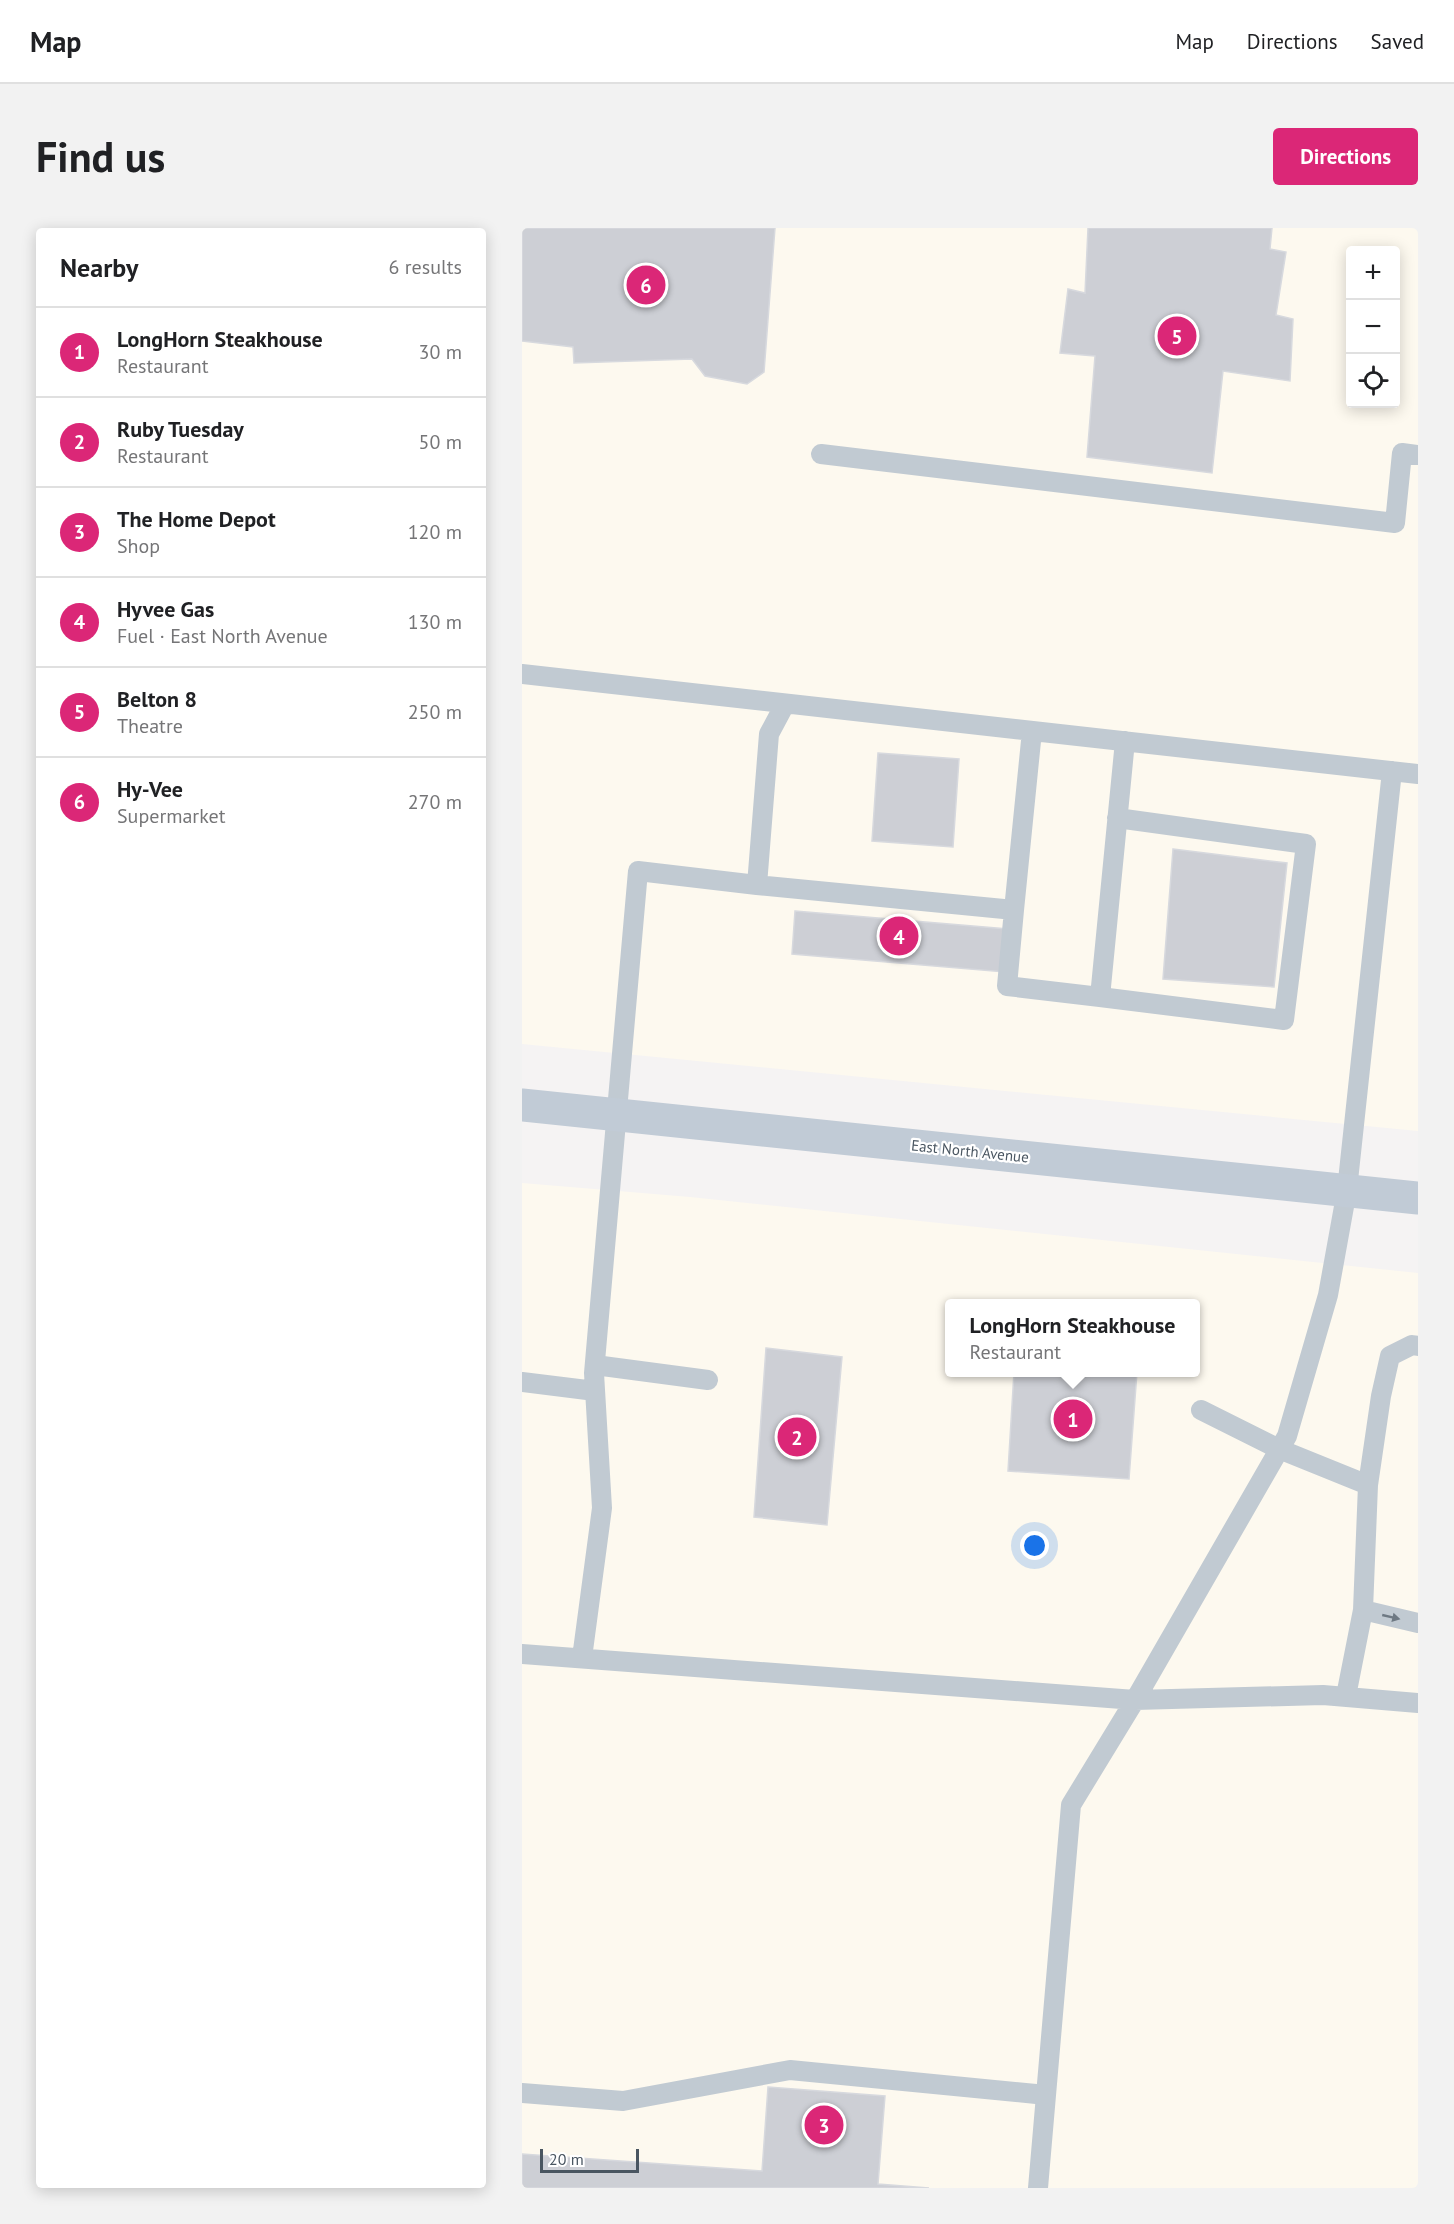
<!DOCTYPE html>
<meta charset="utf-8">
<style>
body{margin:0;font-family:"PT Sans",sans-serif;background:#f2f2f2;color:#202124}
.controls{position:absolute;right:18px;top:18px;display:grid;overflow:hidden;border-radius:6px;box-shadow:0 3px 15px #0003}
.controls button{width:54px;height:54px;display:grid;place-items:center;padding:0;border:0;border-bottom:2px solid #e0e0e0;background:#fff;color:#202124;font:30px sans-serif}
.scale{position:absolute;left:18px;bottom:15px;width:99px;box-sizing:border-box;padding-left:6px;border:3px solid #4a5661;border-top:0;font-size:16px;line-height:21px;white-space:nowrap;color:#4a5661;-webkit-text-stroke:4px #fff;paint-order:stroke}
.you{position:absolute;left:513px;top:1318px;width:21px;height:21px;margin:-15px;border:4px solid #fff;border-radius:50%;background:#1a73e8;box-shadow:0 0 0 9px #1a73e833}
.badge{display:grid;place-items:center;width:39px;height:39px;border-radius:50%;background:#db2777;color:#fff;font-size:20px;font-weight:700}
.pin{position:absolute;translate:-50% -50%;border:3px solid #fff;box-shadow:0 2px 6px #0006}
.popup{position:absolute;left:423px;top:1071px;width:255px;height:78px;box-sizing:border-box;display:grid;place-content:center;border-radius:6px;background:#fff;filter:drop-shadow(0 2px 4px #0005);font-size:20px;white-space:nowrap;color:#757577}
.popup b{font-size:22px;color:#202124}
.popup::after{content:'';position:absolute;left:50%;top:100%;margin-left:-12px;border:12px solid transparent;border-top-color:#fff}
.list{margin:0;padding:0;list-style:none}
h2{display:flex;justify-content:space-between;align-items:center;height:78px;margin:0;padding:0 24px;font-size:26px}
h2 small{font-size:20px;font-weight:400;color:#757577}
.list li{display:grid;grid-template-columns:39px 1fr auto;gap:18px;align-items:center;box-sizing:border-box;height:90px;padding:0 24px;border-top:2px solid #e0e0e0}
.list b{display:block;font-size:22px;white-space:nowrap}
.list p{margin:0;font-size:20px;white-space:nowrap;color:#757577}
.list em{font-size:20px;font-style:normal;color:#757577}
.icon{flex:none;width:33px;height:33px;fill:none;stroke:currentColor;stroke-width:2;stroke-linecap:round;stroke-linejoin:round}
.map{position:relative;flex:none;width:896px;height:1960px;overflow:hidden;border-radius:6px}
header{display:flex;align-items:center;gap:36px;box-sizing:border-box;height:84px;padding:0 30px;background:#fff;border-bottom:2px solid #e0e0e0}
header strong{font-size:28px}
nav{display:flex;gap:33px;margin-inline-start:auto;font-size:21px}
.intro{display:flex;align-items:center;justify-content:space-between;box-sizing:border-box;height:144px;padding:0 36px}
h1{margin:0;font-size:42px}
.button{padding:15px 27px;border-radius:6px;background:#db2777;color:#fff;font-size:21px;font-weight:700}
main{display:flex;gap:36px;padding:0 36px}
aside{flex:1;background:#fff;border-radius:6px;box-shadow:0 3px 15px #0003}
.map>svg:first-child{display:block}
.commercial{fill:#fdf9ef;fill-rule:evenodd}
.building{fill:#cdcfd5;stroke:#d7d9de;stroke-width:1.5}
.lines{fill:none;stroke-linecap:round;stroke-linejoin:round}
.service{stroke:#c1cad2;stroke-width:20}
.secondary{stroke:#c1cbd6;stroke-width:33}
.oneway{fill:#6e7983}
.labels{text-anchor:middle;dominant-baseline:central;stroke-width:4.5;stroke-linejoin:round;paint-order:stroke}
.street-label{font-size:15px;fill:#4a5661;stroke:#fff}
</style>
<header>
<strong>Map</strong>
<nav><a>Map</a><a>Directions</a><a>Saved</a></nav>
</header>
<div class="intro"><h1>Find us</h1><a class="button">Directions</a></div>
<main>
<aside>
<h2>Nearby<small>6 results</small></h2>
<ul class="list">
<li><span class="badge">1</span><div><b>LongHorn Steakhouse</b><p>Restaurant</p></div><em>30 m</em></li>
<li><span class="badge">2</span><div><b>Ruby Tuesday</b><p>Restaurant</p></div><em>50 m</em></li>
<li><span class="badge">3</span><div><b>The Home Depot</b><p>Shop</p></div><em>120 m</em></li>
<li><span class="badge">4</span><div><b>Hyvee Gas</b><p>Fuel · East North Avenue</p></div><em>130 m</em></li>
<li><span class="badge">5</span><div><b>Belton 8</b><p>Theatre</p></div><em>250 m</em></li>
<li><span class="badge">6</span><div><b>Hy-Vee</b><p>Supermarket</p></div><em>270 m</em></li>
</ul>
</aside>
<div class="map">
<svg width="896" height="1960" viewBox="0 0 896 1960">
<rect width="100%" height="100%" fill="#f5f3f3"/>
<path class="commercial" d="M0,0H896V903L0,816ZM828,22H874V176H828Z
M0,955L168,969L896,1045V1960H0ZM428,1076H674V1144H428Z"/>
<path class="building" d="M0,0H253L242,144L225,156L183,148L170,131L52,135L51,119L0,113Z
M566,0H750L748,21L764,24L754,87L771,91L768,153L701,143L690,245L565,229L573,128L538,125L546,61L563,65Z
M356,525L437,531L431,619L350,613Z
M651,621L765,635L752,759L641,751Z
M273,683L486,701L483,744L270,726Z
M244,1120L320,1129L305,1297L232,1289Z
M492,1144H615L607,1251L486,1243Z
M246,1859L363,1868L356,1956L407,1960H0V1926L240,1943Z"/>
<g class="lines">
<path class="service" d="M299,226L873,295L880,225L896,227
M0,446L896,546
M263,476L247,506L235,657L492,682L510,503
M595,590L784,616L762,792L578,769L603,513
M492,682L485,758L578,769
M73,1137L186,1152
M0,1154L73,1163
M679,1182L757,1221L846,1257L841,1382L824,1468
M846,1257L859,1168L868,1128L890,1117L896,1118
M841,1382L896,1395
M0,1426L613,1472L801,1467L896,1475
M60,1430L80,1280L72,1145L116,643L235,657
M0,1865L101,1873L268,1842L524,1867
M516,1960L549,1577L613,1472L765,1208L806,1067L825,962L870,543"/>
<path class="secondary" d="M0,877L896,970"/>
</g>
<defs><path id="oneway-solid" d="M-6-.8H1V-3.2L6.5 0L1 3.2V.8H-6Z" transform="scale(1.5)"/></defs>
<use class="oneway" href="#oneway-solid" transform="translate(869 1389) rotate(13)"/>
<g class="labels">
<g class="street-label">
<text transform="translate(448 923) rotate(6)">East North Avenue</text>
</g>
</g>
</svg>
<div class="controls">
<button>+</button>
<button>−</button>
<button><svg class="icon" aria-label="locate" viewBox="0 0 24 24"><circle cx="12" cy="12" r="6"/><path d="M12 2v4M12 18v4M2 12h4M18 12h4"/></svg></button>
</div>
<div class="scale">20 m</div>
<div class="you"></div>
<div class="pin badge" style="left:551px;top:1191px">1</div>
<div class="popup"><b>LongHorn Steakhouse</b>Restaurant</div>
<div class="pin badge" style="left:275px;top:1209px">2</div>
<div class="pin badge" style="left:302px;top:1897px">3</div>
<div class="pin badge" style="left:377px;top:708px">4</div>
<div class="pin badge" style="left:655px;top:108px">5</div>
<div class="pin badge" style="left:124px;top:57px">6</div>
</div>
</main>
